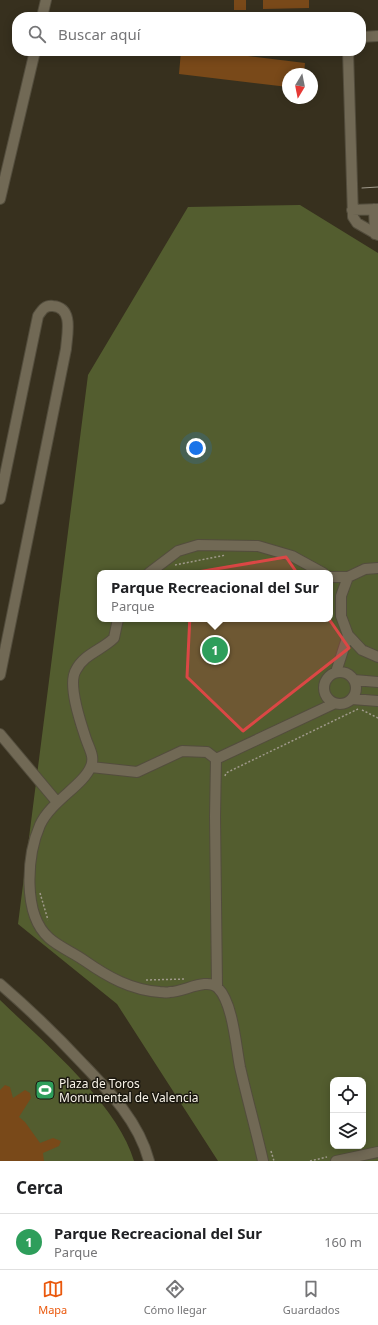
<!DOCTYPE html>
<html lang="es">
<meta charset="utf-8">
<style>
body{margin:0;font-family:"Noto Sans",sans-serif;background:#f6f6f6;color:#202124}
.controls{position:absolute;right:12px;bottom:12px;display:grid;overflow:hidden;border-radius:8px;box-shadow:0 2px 10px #0003}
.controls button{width:36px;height:36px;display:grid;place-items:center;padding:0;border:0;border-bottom:1px solid #e0e0e0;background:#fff;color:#202124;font:20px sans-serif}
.compass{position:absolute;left:282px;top:68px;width:36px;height:36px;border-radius:50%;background:#fff;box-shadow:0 2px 10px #0003;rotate:190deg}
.you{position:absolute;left:196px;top:448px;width:14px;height:14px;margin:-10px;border:3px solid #fff;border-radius:50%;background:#1a73e8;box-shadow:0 0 0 6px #1a73e833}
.badge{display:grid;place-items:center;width:26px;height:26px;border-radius:50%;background:#ea580c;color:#fff;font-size:13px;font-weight:700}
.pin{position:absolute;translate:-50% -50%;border:2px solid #fff;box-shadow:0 1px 4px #0006}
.popup{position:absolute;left:97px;top:570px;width:236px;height:52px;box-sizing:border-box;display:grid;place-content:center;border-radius:8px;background:#fff;filter:drop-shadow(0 1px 3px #0005);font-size:13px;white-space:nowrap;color:#757577}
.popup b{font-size:15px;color:#202124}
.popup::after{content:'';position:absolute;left:50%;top:100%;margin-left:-8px;border:8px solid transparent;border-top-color:#fff}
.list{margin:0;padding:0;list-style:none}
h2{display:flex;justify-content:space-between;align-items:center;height:52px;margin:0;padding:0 16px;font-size:17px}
h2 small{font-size:13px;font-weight:400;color:#757577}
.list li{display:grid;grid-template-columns:26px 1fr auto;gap:12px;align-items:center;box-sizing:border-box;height:56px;padding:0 16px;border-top:1px solid #e0e0e0}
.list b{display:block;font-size:15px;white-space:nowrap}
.list p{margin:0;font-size:13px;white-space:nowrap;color:#757577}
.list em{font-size:13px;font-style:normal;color:#757577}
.icon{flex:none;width:22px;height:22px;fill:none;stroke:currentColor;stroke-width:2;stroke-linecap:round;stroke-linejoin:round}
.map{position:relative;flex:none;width:378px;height:1161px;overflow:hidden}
.search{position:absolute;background:#fff;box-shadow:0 2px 10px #0003;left:12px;right:12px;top:12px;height:44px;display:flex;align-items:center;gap:10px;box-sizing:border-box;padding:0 14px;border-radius:16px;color:#757577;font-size:15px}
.sheet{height:108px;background:#fff}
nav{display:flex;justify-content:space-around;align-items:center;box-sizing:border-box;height:56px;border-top:1px solid #e0e0e0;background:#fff;font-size:11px;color:#757577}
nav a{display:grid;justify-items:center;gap:2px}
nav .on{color:#ea580c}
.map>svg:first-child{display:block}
.green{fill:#535d2f;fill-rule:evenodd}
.building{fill:#794919}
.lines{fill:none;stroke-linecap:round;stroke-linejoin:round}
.minor-casing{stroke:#534d3d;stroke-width:12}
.path{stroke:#9f998a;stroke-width:1.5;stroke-dasharray:2 2;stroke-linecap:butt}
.minor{stroke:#716955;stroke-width:10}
.tram{stroke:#a09a8c;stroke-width:1}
.marked{fill:#db4745;fill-opacity:0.2;stroke:#db4745;stroke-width:3;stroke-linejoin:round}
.labels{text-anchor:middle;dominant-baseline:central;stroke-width:3;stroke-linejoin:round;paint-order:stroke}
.poi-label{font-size:12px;fill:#f9f4e9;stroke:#1b1810;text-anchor:start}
</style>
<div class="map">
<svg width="378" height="1161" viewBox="0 0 378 1161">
<rect width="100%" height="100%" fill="#37301e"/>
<path class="green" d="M300,205L378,253V1161H218L117,1004L18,924L88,375L188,207ZM100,573H330V619H100ZM333,1080H363V1146H333Z
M0,1000C43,1042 117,1103 134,1161H0Z"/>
<path class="building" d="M234,0H246V10H234Z
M263,0H309V8L263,9Z
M181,51H208L305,63L304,74H288V87L179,74Z
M5,1085L10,1087L13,1098L25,1090L30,1093L31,1098L19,1117L25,1122L40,1143L53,1138L61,1141L59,1146L43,1153L44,1161H0V1090Z"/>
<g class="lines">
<g class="minor-casing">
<path id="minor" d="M42,17L46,0
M361,37L378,36
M348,51L353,217L357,223L378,235
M0,199L35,51
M374,209L375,234
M352,210L378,209
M0,499L38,316C42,310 45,305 53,306C74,308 67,334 66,349L0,675
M149,573L178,551L198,545L258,546L292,556L323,573
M330,577H348L365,569L378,568
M348,577L341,596V616L348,635L362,650L378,657
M118,619L114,638C102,650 84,654 76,670C67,684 81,724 86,739C89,748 95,757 91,766C84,785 51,801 40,825C27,855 22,914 49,938C59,947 74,953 85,961C108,977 131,990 160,992C163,992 167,993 170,992C184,992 207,977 218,988C233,1003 236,1047 240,1067C247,1098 256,1130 263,1161
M324 688a16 16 0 1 1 32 0a16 16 0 1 1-32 0Z
M336,672L348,635
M354,680L378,682
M352,699L378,701
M0,734L57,802
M216,759L333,704
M91,767L137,772L182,751L207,752L216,759L215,817L217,986
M0,984C29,1009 57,1036 83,1064C110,1092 139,1122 149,1161
M336,1161L378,1152"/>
</g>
<path class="path" d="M175,565L226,555
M362,710L378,718
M225,776L226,773L358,709
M40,893L48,920
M146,980L186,979
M271,1151L274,1161
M310,1161L327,1157"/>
<use href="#minor" class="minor"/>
<path class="tram" d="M362,188L378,187"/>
</g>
<path class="marked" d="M286,557L349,648L243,731L187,677L192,573Z"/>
<defs>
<g id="stadium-square" transform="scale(1)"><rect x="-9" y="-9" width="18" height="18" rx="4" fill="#2e9e5b" stroke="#1b1810"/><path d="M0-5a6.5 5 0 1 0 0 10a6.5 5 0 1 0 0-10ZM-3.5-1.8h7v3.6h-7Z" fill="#fff"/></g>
</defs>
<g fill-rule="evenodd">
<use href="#stadium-square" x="45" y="1090"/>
</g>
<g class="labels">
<g class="poi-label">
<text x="59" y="1083">Plaza de Toros<tspan x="59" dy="14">Monumental de Valencia</tspan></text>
</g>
</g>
</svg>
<div class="controls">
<button><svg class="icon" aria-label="locate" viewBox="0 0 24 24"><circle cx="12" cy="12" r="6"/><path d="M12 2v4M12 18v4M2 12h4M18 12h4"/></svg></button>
<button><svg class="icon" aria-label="layers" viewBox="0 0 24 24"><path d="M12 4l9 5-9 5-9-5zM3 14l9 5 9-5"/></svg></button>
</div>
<svg class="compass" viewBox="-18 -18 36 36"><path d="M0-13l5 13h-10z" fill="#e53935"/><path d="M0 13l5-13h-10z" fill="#757577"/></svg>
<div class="you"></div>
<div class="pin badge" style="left:215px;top:650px;background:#2e9e5b">1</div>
<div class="popup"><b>Parque Recreacional del Sur</b>Parque</div>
<div class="search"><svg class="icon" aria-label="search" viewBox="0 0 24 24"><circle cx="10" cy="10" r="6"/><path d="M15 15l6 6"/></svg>Buscar aquí</div>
</div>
<section class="sheet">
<h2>Cerca<small></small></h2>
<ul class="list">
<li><span class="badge" style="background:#2e9e5b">1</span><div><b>Parque Recreacional del Sur</b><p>Parque</p></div><em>160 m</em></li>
</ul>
</section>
<nav>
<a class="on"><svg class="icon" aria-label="map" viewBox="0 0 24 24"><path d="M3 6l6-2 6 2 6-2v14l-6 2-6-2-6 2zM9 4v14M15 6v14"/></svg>Mapa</a>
<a><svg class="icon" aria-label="directions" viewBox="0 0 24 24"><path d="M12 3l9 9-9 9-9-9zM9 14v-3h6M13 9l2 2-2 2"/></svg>Cómo llegar</a>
<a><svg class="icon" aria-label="saved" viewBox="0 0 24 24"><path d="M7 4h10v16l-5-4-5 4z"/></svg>Guardados</a>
</nav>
